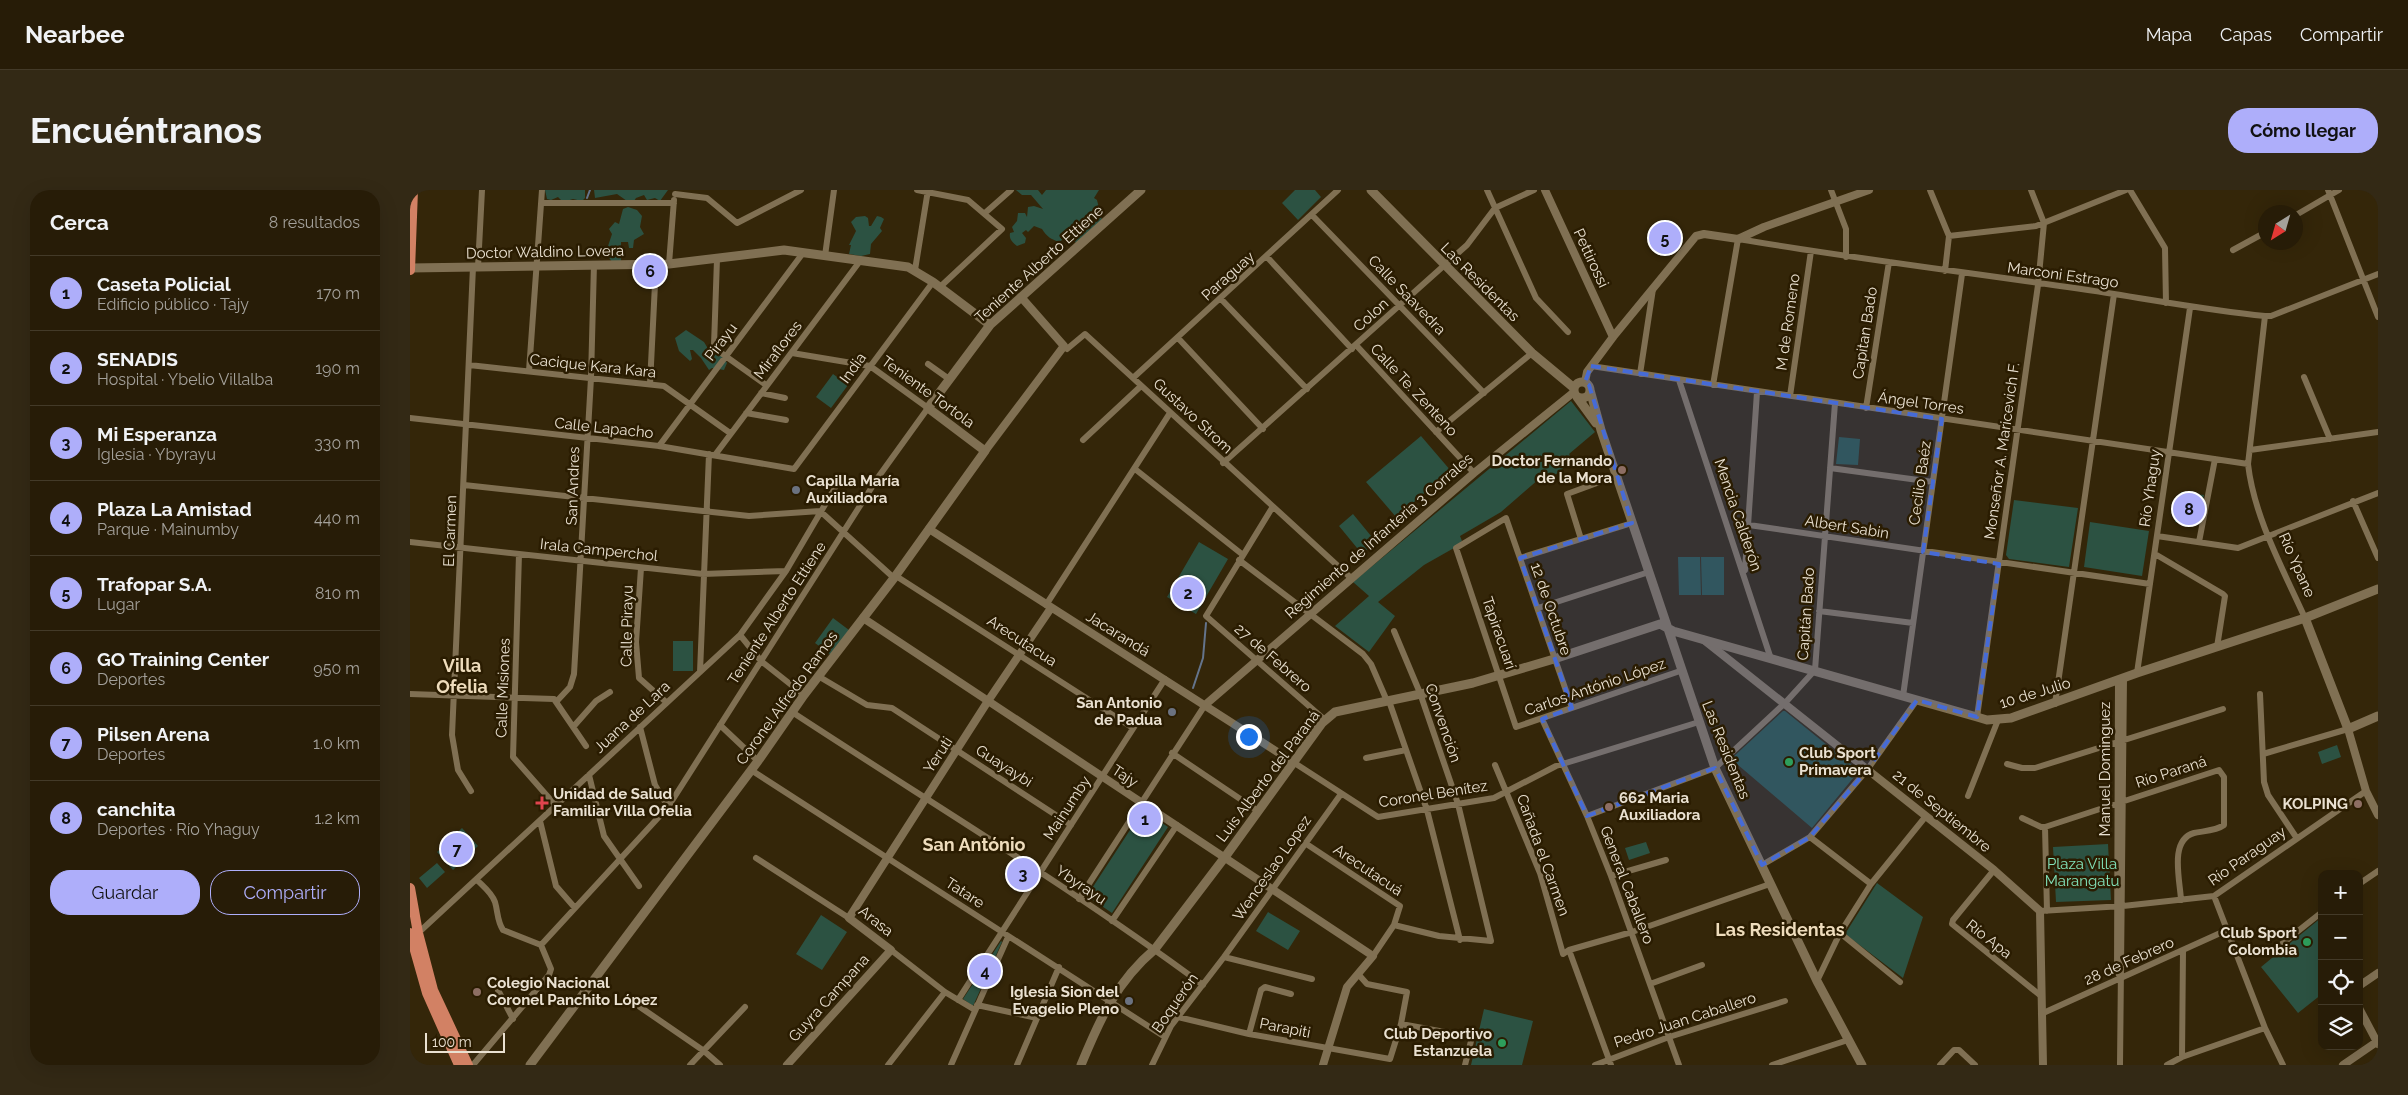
<!DOCTYPE html>
<html lang="es">
<meta charset="utf-8">
<style>
body{margin:0;font-family:Raleway,sans-serif;background:#332915;color:#f1f3f6}
.controls{position:absolute;right:15px;bottom:15px;display:grid;overflow:hidden;border-radius:10px;box-shadow:0 5px 20px #0002}
.controls button{width:45px;height:45px;display:grid;place-items:center;padding:0;border:0;border-bottom:1px solid #433a28;background:#271c07;color:#f1f3f6;font:25px sans-serif}
.compass{position:absolute;left:1848px;top:15px;width:45px;height:45px;border-radius:50%;background:#271c07;box-shadow:0 5px 20px #0002;rotate:217deg}
.scale{position:absolute;left:15px;bottom:12px;width:80px;box-sizing:border-box;padding-left:5px;border:2px solid #eae1d1;border-top:0;font-size:14px;line-height:18px;white-space:nowrap;color:#eae1d1;-webkit-text-stroke:4px #2a1c01;paint-order:stroke}
.you{position:absolute;left:838px;top:546px;width:18px;height:18px;margin:-12px;border:4px solid #fff;border-radius:50%;background:#1a73e8;box-shadow:0 0 0 8px #1a73e833}
.badge{display:grid;place-items:center;width:32px;height:32px;border-radius:50%;background:#aeaefa;color:#111;font-size:16px;font-weight:700}
.pin{position:absolute;translate:-50% -50%;border:2px solid #fff;box-shadow:0 1px 5px #0006}
.list{margin:0;padding:0;list-style:none}
h2{display:flex;justify-content:space-between;align-items:center;height:65px;margin:0;padding:0 20px;font-size:21px}
h2 small{font-size:16px;font-weight:400;color:#a4a19b}
.list li{display:grid;grid-template-columns:32px 1fr auto;gap:15px;align-items:center;box-sizing:border-box;height:75px;padding:0 20px;border-top:1px solid #433a28}
.list b{display:block;font-size:19px;white-space:nowrap}
.list p{margin:0;font-size:16px;white-space:nowrap;color:#a4a19b}
.list em{font-size:16px;font-style:normal;color:#a4a19b}
.actions{display:flex;gap:10px;padding:15px 20px}
.actions a{flex:1;padding:11px 0;border:1px solid #aeaefa;border-radius:20px;text-align:center;font-size:18px;color:#aeaefa}
.actions .main{background:#aeaefa;color:#111}
.icon{flex:none;width:28px;height:28px;fill:none;stroke:currentColor;stroke-width:2;stroke-linecap:round;stroke-linejoin:round}
.map{position:relative;flex:none;width:1968px;height:875px;overflow:hidden;border-radius:20px}
header{display:flex;align-items:center;gap:30px;box-sizing:border-box;height:70px;padding:0 25px;background:#271c07;border-bottom:1px solid #433a28}
header strong{font-size:24px}
nav{display:flex;gap:28px;margin-inline-start:auto;font-size:18px}
.intro{display:flex;align-items:center;justify-content:space-between;box-sizing:border-box;height:120px;padding:0 30px}
h1{margin:0;font-size:35px}
.button{padding:12px 22px;border-radius:20px;background:#aeaefa;color:#111;font-size:18px;font-weight:700}
main{display:flex;gap:30px;padding:0 30px}
aside{flex:1;background:#271c07;border-radius:20px;box-shadow:0 5px 20px #0002}
.map>svg:first-child{display:block}
.green{fill:#2c5242}
.lines{fill:none;stroke-linecap:round;stroke-linejoin:round}
.stream{stroke:#64748c;stroke-width:2}
.minor{stroke:#807053;stroke-width:6}
.tertiary{stroke:#807053;stroke-width:8}
.secondary{stroke:#807053;stroke-width:9}
.trunk{stroke:#d28164;stroke-width:10}
.marked{fill:#466bd7;fill-opacity:0.2;stroke:#466bd7;stroke-width:4;stroke-dasharray:10 6;stroke-linejoin:round}
.education-dot{fill:#8d6e63;stroke:#2a1c01;stroke-width:2}
.worship-dot{fill:#6b7280;stroke:#2a1c01;stroke-width:2}
.leisure-dot{fill:#2e9e5b;stroke:#2a1c01;stroke-width:2}
.health-dot{fill:#e0444e;stroke:#2a1c01;stroke-width:2}
.labels{text-anchor:middle;dominant-baseline:central;stroke-width:5;stroke-linejoin:round;paint-order:stroke}
.street-label{font-size:15px;fill:#eae1d1;stroke:#2a1c01}
.poi-label{font-size:15px;font-weight:bold;fill:#eae1d1;stroke:#2a1c01;text-anchor:end}
.park-label{font-size:15px;fill:#82e1b8;stroke:#2a1c01}
.quarter-label{font-size:18px;font-weight:bold;fill:#eedcbc;stroke:#2a1c01}
</style>
<header>
<strong>Nearbee</strong>
<nav><a>Mapa</a><a>Capas</a><a>Compartir</a></nav>
</header>
<div class="intro"><h1>Encuéntranos</h1><a class="button">Cómo llegar</a></div>
<main>
<aside>
<h2>Cerca<small>8 resultados</small></h2>
<ul class="list">
<li><span class="badge">1</span><div><b>Caseta Policial</b><p>Edificio público · Tajy</p></div><em>170 m</em></li>
<li><span class="badge">2</span><div><b>SENADIS</b><p>Hospital · Ybelio Villalba</p></div><em>190 m</em></li>
<li><span class="badge">3</span><div><b>Mi Esperanza</b><p>Iglesia · Ybyrayu</p></div><em>330 m</em></li>
<li><span class="badge">4</span><div><b>Plaza La Amistad</b><p>Parque · Mainumby</p></div><em>440 m</em></li>
<li><span class="badge">5</span><div><b>Trafopar S.A.</b><p>Lugar</p></div><em>810 m</em></li>
<li><span class="badge">6</span><div><b>GO Training Center</b><p>Deportes</p></div><em>950 m</em></li>
<li><span class="badge">7</span><div><b>Pilsen Arena</b><p>Deportes</p></div><em>1.0 km</em></li>
<li><span class="badge">8</span><div><b>canchita</b><p>Deportes · Río Yhaguy</p></div><em>1.2 km</em></li>
</ul>
<div class="actions"><a class="main">Guardar</a><a>Compartir</a></div>
</aside>
<div class="map">
<svg width="1968" height="875" viewBox="0 0 1968 875">
<rect width="100%" height="100%" fill="#342609"/>
<path class="green" d="M135,0H175V8L172,11L163,9L153,12L148,7L141,10L137,9Z
M184,0H258L250,11L245,8L237,10L234,5L226,8L224,11H217L207,4L185,8Z
M606,0H628L632,5L636,0H689L684,8L687,10L692,30L667,53L655,48L649,52C641,49 637,47 632,39L624,36L618,42L616,40L612,43L616,48L615,53L607,56C602,52 599,49 600,43L604,42L602,37L607,31L608,23H615L617,27L618,17L624,16L633,19L621,5H612Z
M885,0H905L911,7L888,30L872,13Z
M218,17L227,20L232,26L230,37L234,44L224,50L223,58H219L218,52H211V72H202L198,66L201,63L198,56L202,44L199,39L205,32L209,34L213,19Z
M455,26L458,28L459,36H461L467,26L471,27L474,29L470,38L472,41L461,54L460,64L451,66L439,64L441,55H439L446,41L441,32L446,27Z
M276,140L294,152L300,162L313,166L317,173L314,180L302,178L299,180L291,168L283,160H280L282,169L280,171L269,161L265,148Z
M423,184L438,195L421,218L406,207Z
M1161,211L1185,242L1159,264L1163,270L1133,295L1129,289L1091,322L1050,346L1052,351L1044,358L1014,375L968,412L985,426L959,462L925,436L959,406L943,392Z
M1011,246L1041,281L986,327L956,292Z
M1429,247L1450,249L1448,275L1426,274Z
M1771,302L1794,305L1788,335L1765,332Z
M1604,310L1668,318L1659,377L1599,369L1596,365Z
M943,324L966,352L952,364L929,336Z
M1680,332L1739,341L1732,386L1674,377Z
M789,352L818,369L786,424L757,407Z
M1268,367H1290L1291,405H1269Z
M1291,367H1314V405H1292Z
M423,428L439,440L421,465L405,453Z
M263,451H283V481H263Z
M1373,521H1375L1449,581L1402,638L1321,569Z
M1927,555L1931,567L1912,574L1908,562Z
M733,620L758,637L702,723L677,706Z
M52,638L68,656L43,680L27,662Z
M1236,652L1240,663L1219,670L1215,658Z
M1698,654L1701,710L1646,712L1643,657Z
M27,673L35,682L17,698L9,688Z
M1467,693L1513,727L1493,788L1435,744Z
M858,722L890,741L878,760L846,741Z
M411,725L437,742L412,780L386,764Z
M1912,727V804L1888,823L1851,777Z
M591,751L592,752L563,816L553,809Z
M1074,819L1123,831L1112,875H1061Z"/>
<g class="lines">
<path class="stream" d="M177,8L180,0
M783,498L793,468L796,433"/>
<path class="minor" d="M507,0L558,10L592,39L530,97
M1077,0L1126,108L1158,142
M1421,0L1436,39V67
M1520,0L1539,46L1535,81
M1720,0L1755,58L1756,113
M1918,0L1968,127
M265,4L297,8L327,33L391,0
M131,13H264
M575,23L601,0
M902,25L1074,203
M1886,25L1929,0
M1539,46L1626,36L1716,0
M1823,60L1856,42
M415,66L424,0
M857,67L942,159
M307,69L304,155L307,160L356,195
M259,74L264,10
M68,77L72,0
M505,80L518,0
M811,109L897,199
M1855,126L1838,274C1844,327 1873,379 1895,428
M768,148L853,239
M946,155L1064,283
M654,156L657,159L675,144L941,388
M518,174L539,189
M59,175L254,196L320,243
M1181,176L1838,274
M119,181L132,0
M1230,184L1243,99
M1894,187L1920,249
M723,188L928,0
M1269,190L1361,469
M240,194L246,74
M1303,195L1328,49C1453,70 1579,85 1704,104C1755,112 1804,121 1855,126H1861L1968,84
M351,203L375,208
M1380,206L1401,61
M1456,218L1479,72
M336,223L376,230
M0,228L249,256L384,279L523,92
M1026,242L1122,163
M673,250L731,196
M249,256L393,63
M1840,260L1968,242
M305,265L450,71
M813,273L1057,55L1085,18L1124,0
M1420,278L1523,292
M725,279L833,365
M54,295L339,326L410,321L484,388
M1943,311L1968,368
M862,318L796,426L915,530
M1339,335L1740,394
M1747,346L1828,358L1968,303
M1171,349L1157,304L1206,286
M0,352L293,384L376,381
M1789,352L1805,269
M109,364L103,567L146,616
M1745,364L1813,404L1815,406L1807,457
M1110,368L1222,333
M829,370L953,464L961,474L977,511
M231,378L226,452L229,488L256,512
M1335,380L1347,202
M486,386L723,538
M636,415L760,223
M1128,418L1239,382
M1409,421L1503,433
M330,445L351,471L394,505
M290,482L299,264
M1727,483L1780,118
M408,486L457,515L482,518L661,635
M1708,490L1707,781L1710,787
M0,504L144,509L146,512
M1850,504L1854,592L1858,605L1886,647
M1493,506L1552,84
M979,511L1017,620L1050,750
M146,512L160,497L164,484L181,188L184,74
M146,512L176,556
M1645,514L1704,104
M1162,518L1096,328L1046,358L1106,537L1273,480
M382,522C519,612 661,697 793,795
M1567,527L1628,95L1634,33L1621,0
M1132,529L1177,626L1201,686L1269,875
M310,535L348,571
M164,536L186,511L200,502
M230,537L245,595L258,617
M762,563L848,621
M1853,564L1938,539
M956,568L996,560
M883,572L968,627L1084,608L1146,576L1289,532
M1597,574L1612,578H1625L1813,519
M1085,575L1130,683L1153,764L1159,760L1222,742L1360,694
M341,580L755,847
M179,585L194,646L229,696
M61,601L48,580L42,545L63,77
M1558,606L1588,530
M1177,626L1305,578L1375,513L1405,480L1425,213
M1612,628L1631,637H1635L1809,580L1814,587V635C1806,641 1793,641 1784,643C1759,650 1770,690 1771,710
M130,631L146,696L165,718
M1635,637L1637,721
M1400,647L1461,694
M895,653L990,716L984,735L963,766
M346,668L439,728
M1352,675L1400,647L1457,580L1507,510
M1584,680L1543,730L1542,734L1631,806
M1201,686L1256,670
M67,690C74,697 82,703 85,712C88,722 87,731 93,740L131,755
M1949,694L1968,681
M1804,706L1855,838L1873,875
M669,709L795,515
M1630,721L1713,716L1804,706L1956,601
M702,731L767,635
M984,735L1029,746L1081,751L1048,614L1010,503L984,441
M1430,743L1490,792
M6,745L330,445L376,381L426,296
M131,755L258,617L469,286L518,218L460,176L382,163
M1868,757L1912,722
M481,760L535,802L565,820
M1159,760L1201,875
M814,767L902,789
M1407,791L1430,743L1461,694L1516,626
M1240,794L1292,775
M88,800L103,829
M548,810L755,489
M567,815L627,828
M230,817L294,861L310,875
M1631,824L1817,740
M768,827L839,844L980,869L991,834L997,802L957,794L949,785
M991,834L1062,847L1055,875
M839,844L851,800L855,797L881,804
M1772,867L1773,761
M63,875L139,785L141,779L131,755
M280,875L335,817
M478,875L535,802
M541,875L598,747
M607,875L649,777
M742,875L761,836L814,767L931,604
M1185,875L1259,847L1375,811
M1362,875L1438,850
M1530,875L1544,860H1549L1565,875
M1710,875L1714,488
M1757,875L1772,867L1855,838"/>
<path class="tertiary" d="M1135,0L1203,147
M1175,192L1177,182L1203,147L1286,46L1294,44L1328,49L1354,37L1459,0
M575,261L654,156L611,107
M519,339L883,572
M453,428L963,766L937,797L913,875
M1294,450L1584,680L1630,721L1633,875
M795,515L1064,283L1164,202
M1938,539L1956,601L1968,625
M1949,796L1968,783
M1949,818L1968,854
M377,875L481,760L439,728L578,511L641,418
M1933,875L1968,851"/>
<path class="secondary" d="M961,0L1122,163L1164,198
M0,78L259,74L374,60L498,77L523,92L580,135
M1164 200a8 8 0 1 1 16 0a8 8 0 1 1-16 0Z
M1180,200L1191,240L1305,578L1407,791L1452,875
M1167,207L1186,233
M1895,428L1938,539L1968,526
M120,875L348,571L394,505L484,388L575,261L518,218L580,135L731,0
M671,875C690,829 706,792 745,759L815,667L912,533L925,522L1063,493L1144,469L1250,434L1263,441L1567,527L1577,530L1601,528L1727,483L1895,428L1968,399"/>
<path class="trunk" d="M0,80L3,0
M0,698L8,743L23,800L58,875
M0,743L17,803L49,875"/>
</g>
<path class="marked" d="M1181,176L1532,229L1513,362L1589,374L1567,527L1507,510L1457,580L1400,647L1352,675L1305,578L1177,626L1132,529L1162,518L1110,368L1222,333L1179,195L1175,192Z"/>
<g class="education-dot">
<circle cx="1212" cy="280" r="5"/>
<circle cx="1948" cy="614" r="5"/>
<circle cx="1199" cy="617" r="5"/>
<circle cx="67" cy="802" r="5"/>
</g>
<g class="worship-dot">
<circle cx="386" cy="300" r="5"/>
<circle cx="762" cy="522" r="5"/>
<circle cx="719" cy="811" r="5"/>
</g>
<g class="leisure-dot">
<circle cx="1379" cy="572" r="5"/>
<circle cx="1897" cy="752" r="5"/>
<circle cx="1092" cy="853" r="5"/>
</g>
<path class="health-dot" d="M129.5 605.5h5v5h5v5h-5v5h-5v-5h-5v-5h5z"/>
<g class="labels">
<g class="street-label">
<text transform="translate(135 62) rotate(-1)">Doctor Waldino Lovera</text>
<text transform="translate(1181 68) rotate(65)">Pettirossi</text>
<text transform="translate(629 74) rotate(-42)">Teniente Alberto Ettiene</text>
<text transform="translate(1653 85) rotate(8)">Marconi Estrago</text>
<text transform="translate(818 86) rotate(-42)">Paraguay</text>
<text transform="translate(1070 92) rotate(45)">Las Residentas</text>
<text transform="translate(997 105) rotate(46)">Calle Saavedra</text>
<text transform="translate(961 125) rotate(-42)">Colon</text>
<text transform="translate(1378 132) rotate(-82)">M de Romeno</text>
<text transform="translate(1455 143) rotate(-81)">Capitan Bado</text>
<text transform="translate(311 152) rotate(-53)">Pirayu</text>
<text transform="translate(368 160) rotate(-53)">Miraflores</text>
<text transform="translate(183 176) rotate(6)">Cacique Kara Kara</text>
<text transform="translate(443 178) rotate(-54)">India</text>
<text transform="translate(1004 200) rotate(47)">Calle Te. Zenteno</text>
<text transform="translate(518 202) rotate(36)">Teniente Tortola</text>
<text transform="translate(1511 213) rotate(8)">Ángel Torres</text>
<text transform="translate(783 226) rotate(43)">Gustavo Strom</text>
<text transform="translate(194 238) rotate(6)">Calle Lapacho</text>
<text transform="translate(1592 261) rotate(-82)">Monseñor A. Maricevich F.</text>
<text transform="translate(1510 293) rotate(-82)">Cecilio Baéz</text>
<text transform="translate(163 296) rotate(-88)">San Andres</text>
<text transform="translate(1740 298) rotate(-82)">Río Yhaguy</text>
<text transform="translate(1328 325) rotate(71)">Mencia Calderón</text>
<text transform="translate(1437 337) rotate(9)">Albert Sabin</text>
<text transform="translate(40 341) rotate(-88)">El Carmen</text>
<text transform="translate(969 346) rotate(-41)">Regimiento de Infanteria 3 Corrales</text>
<text transform="translate(189 360) rotate(6)">Irala Camperchol</text>
<text transform="translate(1887 375) rotate(66)">Río Ypane</text>
<text transform="translate(1141 419) rotate(71)">12 de Octubre</text>
<text transform="translate(367 423) rotate(-57)">Teniente Alberto Ettiene</text>
<text transform="translate(1396 424) rotate(-86)">Capitán Bado</text>
<text transform="translate(217 436) rotate(-89)">Calle Pirayu</text>
<text transform="translate(1089 443) rotate(71)">Tapiracuarí</text>
<text transform="translate(708 444) rotate(32)">Jacarandá</text>
<text transform="translate(612 451) rotate(33)">Arecutacua</text>
<text transform="translate(863 468) rotate(41)">27 de Febrero</text>
<text transform="translate(1185 497) rotate(-19)">Carlos António López</text>
<text transform="translate(93 498) rotate(-88)">Calle Misiones</text>
<text transform="translate(1625 503) rotate(-17)">10 de Julio</text>
<text transform="translate(377 508) rotate(-54)">Coronel Alfredo Ramos</text>
<text transform="translate(222 527) rotate(-43)">Juana de Lara</text>
<text transform="translate(1033 533) rotate(71)">Convención</text>
<text transform="translate(1316 560) rotate(68)">Las Residentas</text>
<text transform="translate(528 565) rotate(-57)">Yeruti</text>
<text transform="translate(594 576) rotate(33)">Guayaybi</text>
<text transform="translate(1695 579) rotate(-90)">Manuel Dominguez</text>
<text transform="translate(1761 582) rotate(-18)">Río Paraná</text>
<text transform="translate(715 586) rotate(33)">Tajy</text>
<text transform="translate(858 586) rotate(-53)">Luis Alberto del Paraná</text>
<text transform="translate(1023 604) rotate(-9)">Coronel Benítez</text>
<text transform="translate(657 618) rotate(-57)">Mainumby</text>
<text transform="translate(1532 621) rotate(39)">21 de Septiembre</text>
<text transform="translate(1133 665) rotate(70)">Cañada el Carmen</text>
<text transform="translate(1837 666) rotate(-35)">Río Paraguay</text>
<text transform="translate(862 678) rotate(-55)">Wenceslao Lopez</text>
<text transform="translate(958 680) rotate(34)">Arecutacuá</text>
<text transform="translate(671 695) rotate(34)">Ybyrayu</text>
<text transform="translate(1217 695) rotate(69)">General Caballero</text>
<text transform="translate(555 703) rotate(33)">Tatare</text>
<text transform="translate(466 731) rotate(38)">Arasa</text>
<text transform="translate(1579 749) rotate(38)">Río Apa</text>
<text transform="translate(1719 771) rotate(-24)">28 de Febrero</text>
<text transform="translate(419 808) rotate(-48)">Guyra Campana</text>
<text transform="translate(765 813) rotate(-55)">Boquerón</text>
<text transform="translate(1275 830) rotate(-18)">Pedro Juan Caballero</text>
<text transform="translate(875 838) rotate(11)">Parapiti</text>
</g>
<g class="poi-label">
<text x="1202" y="271">Doctor Fernando<tspan x="1202" dy="17">de la Mora</tspan></text>
<text x="396" y="291" text-anchor="start">Capilla María<tspan x="396" dy="17">Auxiliadora</tspan></text>
<text x="752" y="513">San Antonio<tspan x="752" dy="17">de Padua</tspan></text>
<text x="1389" y="563" text-anchor="start">Club Sport<tspan x="1389" dy="17">Primavera</tspan></text>
<text x="143" y="604" text-anchor="start">Unidad de Salud<tspan x="143" dy="17">Familiar Villa Ofelia</tspan></text>
<text x="1209" y="608" text-anchor="start">662 Maria<tspan x="1209" dy="17">Auxiliadora</tspan></text>
<text x="1938" y="614">KOLPING</text>
<text x="1887" y="743">Club Sport<tspan x="1887" dy="17">Colombia</tspan></text>
<text x="77" y="793" text-anchor="start">Colegio Nacional<tspan x="77" dy="17">Coronel Panchito López</tspan></text>
<text x="709" y="802">Iglesia Sion del<tspan x="709" dy="17">Evagelio Pleno</tspan></text>
<text x="1082" y="844">Club Deportivo<tspan x="1082" dy="17">Estanzuela</tspan></text>
</g>
<g class="park-label">
<text x="1672" y="674">Plaza Villa<tspan x="1672" dy="17">Marangatu</tspan></text>
</g>
<g class="quarter-label">
<text x="52" y="475">Villa<tspan x="52" dy="21">Ofelia</tspan></text>
<text x="564" y="654">San António</text>
<text x="1370" y="739">Las Residentas</text>
</g>
</g>
</svg>
<div class="controls">
<button>+</button>
<button>−</button>
<button><svg class="icon" aria-label="locate" viewBox="0 0 24 24"><circle cx="12" cy="12" r="6"/><path d="M12 2v4M12 18v4M2 12h4M18 12h4"/></svg></button>
<button><svg class="icon" aria-label="layers" viewBox="0 0 24 24"><path d="M12 4l9 5-9 5-9-5zM3 14l9 5 9-5"/></svg></button>
</div>
<svg class="compass" viewBox="-18 -18 36 36"><path d="M0-13l5 13h-10z" fill="#e53935"/><path d="M0 13l5-13h-10z" fill="#a4a19b"/></svg>
<div class="scale">100 m</div>
<div class="you"></div>
<div class="pin badge" style="left:735px;top:629px">1</div>
<div class="pin badge" style="left:778px;top:403px">2</div>
<div class="pin badge" style="left:613px;top:684px">3</div>
<div class="pin badge" style="left:575px;top:781px">4</div>
<div class="pin badge" style="left:1255px;top:48px">5</div>
<div class="pin badge" style="left:240px;top:81px">6</div>
<div class="pin badge" style="left:47px;top:659px">7</div>
<div class="pin badge" style="left:1779px;top:319px">8</div>
</div>
</main>
